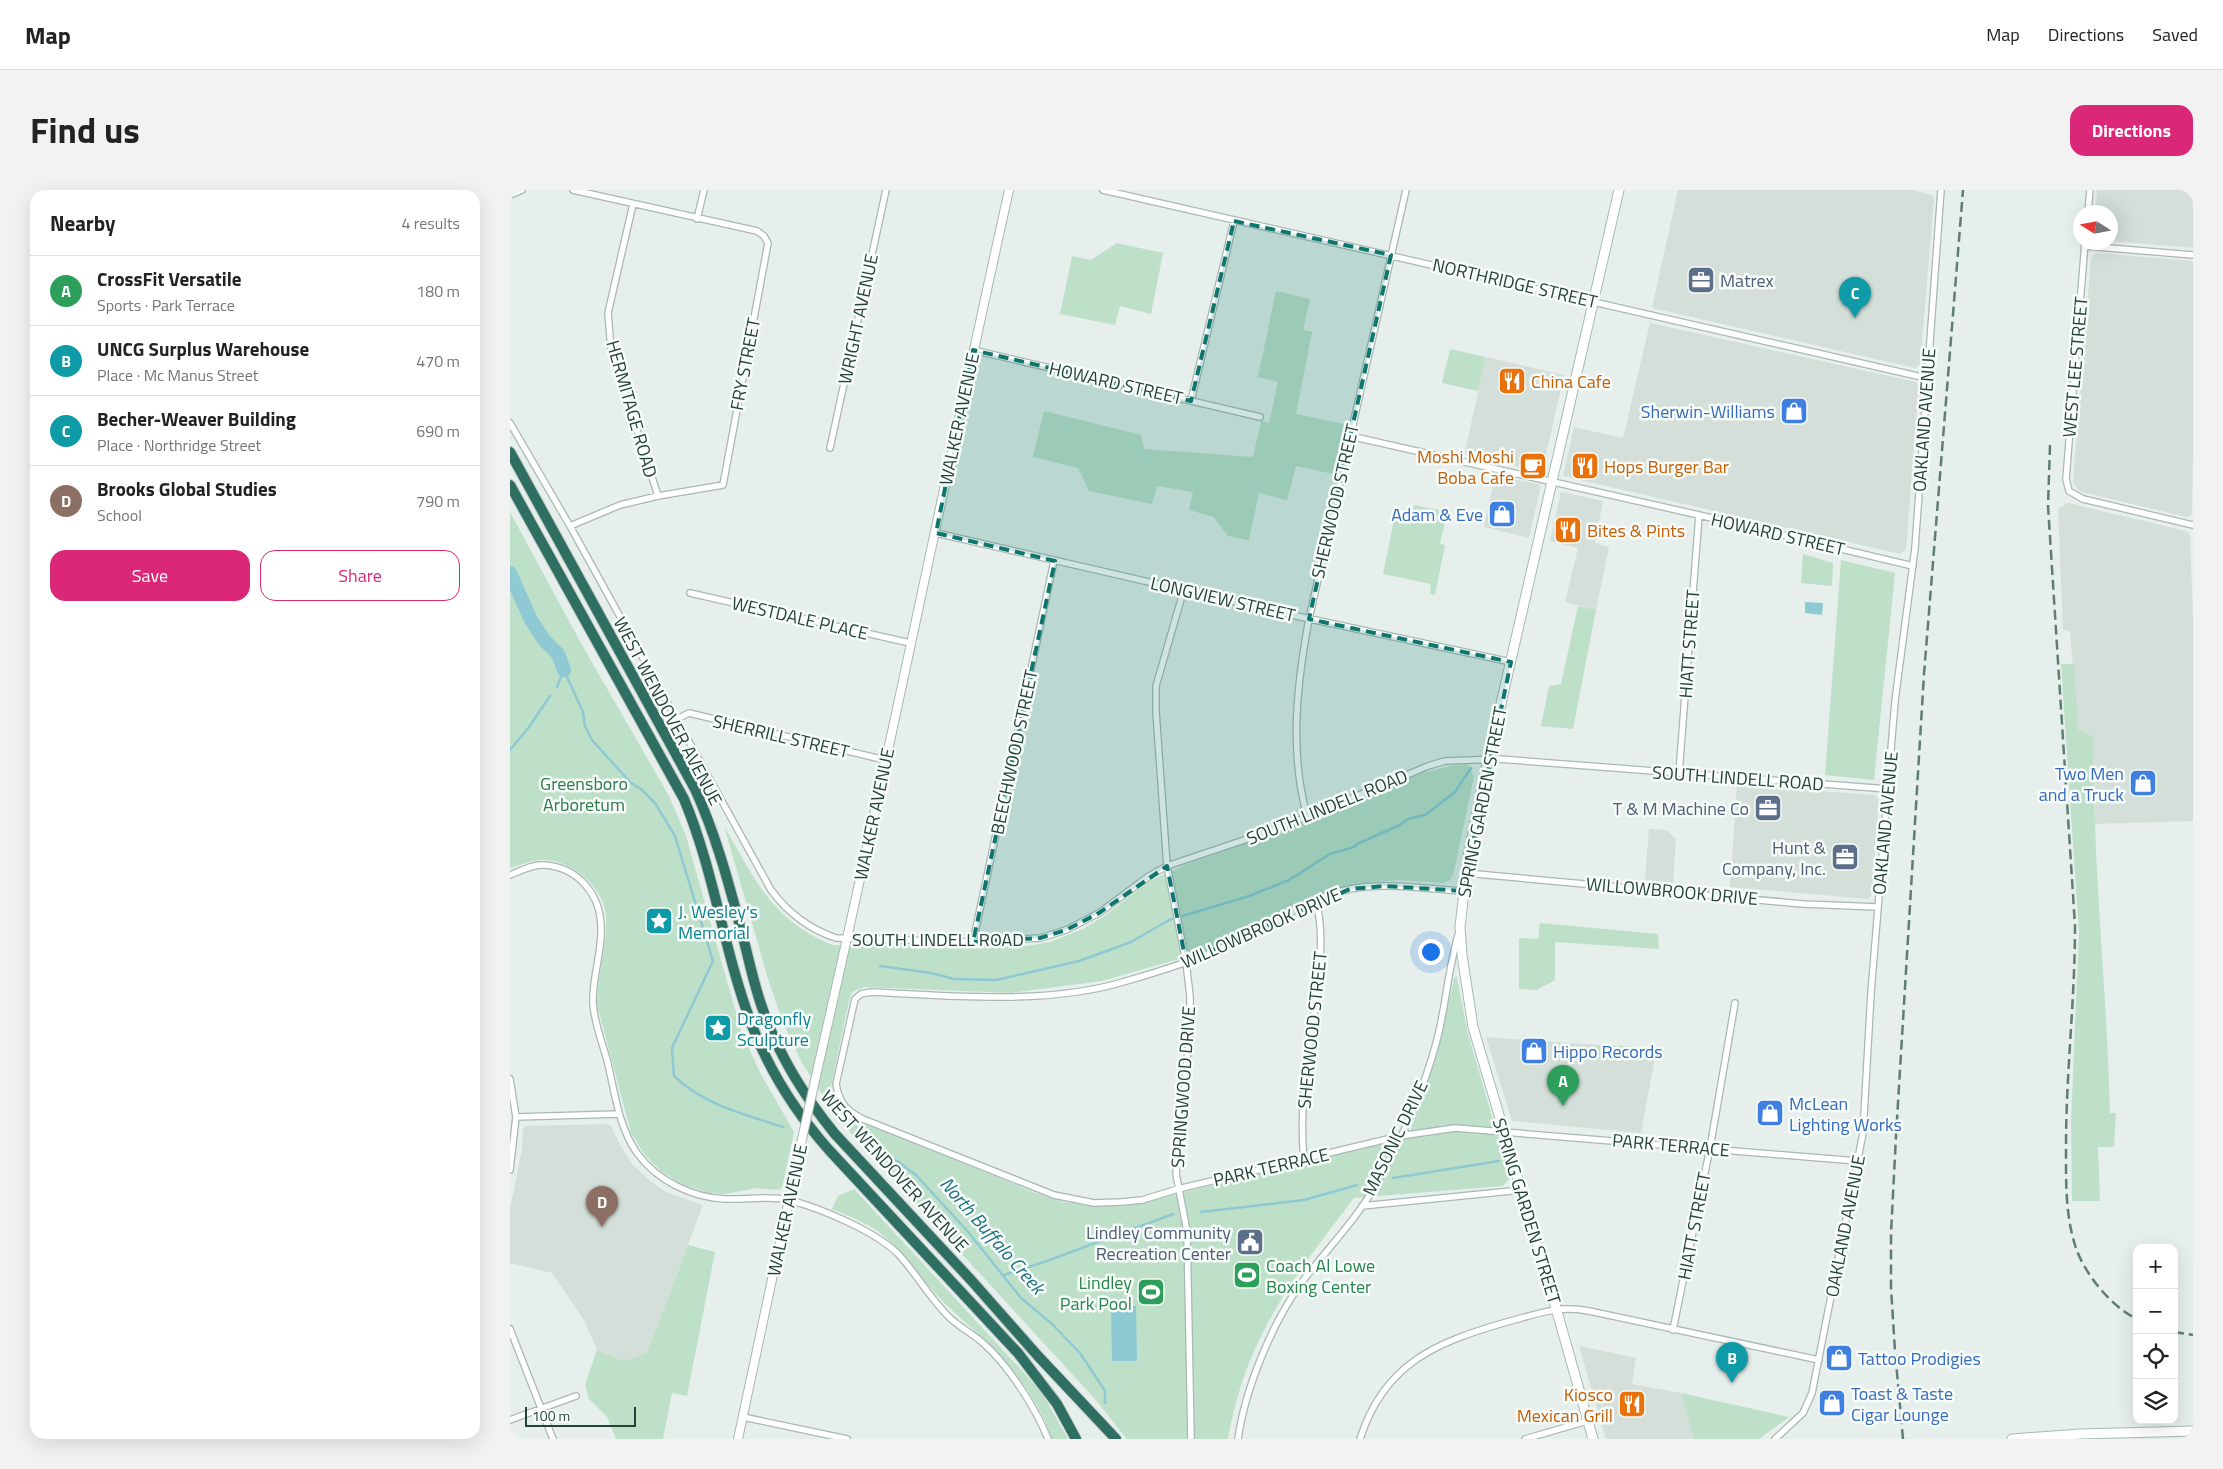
<!DOCTYPE html>
<meta charset="utf-8">
<style>
body{margin:0;font-family:"Titillium Web",sans-serif;background:#f2f2f2;color:#222}
.controls{position:absolute;right:15px;bottom:15px;display:grid;overflow:hidden;border-radius:10px;box-shadow:0 5px 20px #0002}
.controls button{width:45px;height:45px;display:grid;place-items:center;padding:0;border:0;border-bottom:1px solid #e0e0e0;background:#fff;color:#222;font:25px sans-serif}
.compass{position:absolute;left:1563px;top:15px;width:45px;height:45px;border-radius:50%;background:#fff;box-shadow:0 5px 20px #0002;rotate:281deg}
.scale{position:absolute;left:15px;bottom:12px;width:111px;box-sizing:border-box;padding-left:5px;border:2px solid #24423a;border-top:0;font-size:14px;line-height:18px;white-space:nowrap;color:#24423a;-webkit-text-stroke:4px #f7fbf9;paint-order:stroke}
.you{position:absolute;left:920px;top:761px;width:18px;height:18px;margin:-12px;border:4px solid #fff;border-radius:50%;background:#1a73e8;box-shadow:0 0 0 8px #1a73e833}
.badge{display:grid;place-items:center;width:32px;height:32px;border-radius:50%;background:#db2777;color:#fff;font-size:16px;font-weight:700}
.pin{position:absolute;translate:-50% -41px;filter:drop-shadow(0 1px 2px #0008)}
.pin::after{content:'';position:absolute;top:26px;width:18px;height:15px;background:inherit;clip-path:polygon(0 0,100% 0,50% 100%)}
.list{margin:0;padding:0;list-style:none}
h2{display:flex;justify-content:space-between;align-items:center;height:65px;margin:0;padding:0 20px;font-size:21px}
h2 small{font-size:16px;font-weight:400;color:#767676}
.list li{display:grid;grid-template-columns:32px 1fr auto;gap:15px;align-items:center;box-sizing:border-box;height:70px;padding:0 20px;border-top:1px solid #e0e0e0}
.list b{display:block;font-size:19px;white-space:nowrap}
.list p{margin:0;font-size:16px;white-space:nowrap;color:#767676}
.list em{font-size:16px;font-style:normal;color:#767676}
.actions{display:flex;gap:10px;padding:15px 20px}
.actions a{flex:1;padding:11px 0;border:1px solid #db2777;border-radius:15px;text-align:center;font-size:18px;color:#db2777}
.actions .main{background:#db2777;color:#fff}
.icon{flex:none;width:28px;height:28px;fill:none;stroke:currentColor;stroke-width:2;stroke-linecap:round;stroke-linejoin:round}
.map{position:relative;flex:none;width:1683px;height:1249px;overflow:hidden;border-radius:15px}
header{display:flex;align-items:center;gap:30px;box-sizing:border-box;height:70px;padding:0 25px;background:#fff;border-bottom:1px solid #e0e0e0}
header strong{font-size:24px}
nav{display:flex;gap:28px;margin-inline-start:auto;font-size:18px}
.intro{display:flex;align-items:center;justify-content:space-between;box-sizing:border-box;height:120px;padding:0 30px}
h1{margin:0;font-size:35px}
.button{padding:12px 22px;border-radius:15px;background:#db2777;color:#fff;font-size:18px;font-weight:700}
main{display:flex;gap:30px;padding:0 30px}
aside{flex:1;background:#fff;border-radius:15px;box-shadow:0 5px 20px #0002}
.map>svg:first-child{display:block}
.built{fill:#d4dfda}
.green{fill:#bfe0c8}
.water{fill:#8ec9d4}
.lines{fill:none;stroke-linecap:round;stroke-linejoin:round}
.stream{stroke:#8ec9d4;stroke-width:2.5}
.river{stroke:#8ec9d4;stroke-width:14}
.minor-casing{stroke:#a8b8b2;stroke-width:8}
.tertiary-casing{stroke:#a8b8b2;stroke-width:10}
.secondary-casing{stroke:#a4bbb3;stroke-width:11}
.motorway-casing{stroke:#c2cac8;stroke-width:12}
.minor{stroke:#fff;stroke-width:5.5}
.tertiary{stroke:#fff;stroke-width:8}
.secondary{stroke:#fff;stroke-width:9}
.motorway{stroke:#2f6f62;stroke-width:10}
.rail{stroke:#5f7d75;stroke-width:2.5;stroke-dasharray:10 5;stroke-linecap:butt}
.tertiary-bridge-casing{stroke:#a8b8b2;stroke-width:10;stroke-linecap:butt}
.tertiary-bridge{stroke:#fff;stroke-width:8}
.marked{fill:#0f766e;fill-opacity:0.2;stroke:#0f766e;stroke-width:4;stroke-dasharray:10 6;stroke-linejoin:round}
.labels{text-anchor:middle;dominant-baseline:central;stroke-width:5;stroke-linejoin:round;paint-order:stroke}
.service-label{font-size:18px;fill:#4e5e75;stroke:#f7fbf9;text-anchor:end}
.street-label{font-size:18px;fill:#24423a;stroke:#f7fbf9}
.food-label{font-size:18px;fill:#c56008;stroke:#f7fbf9;text-anchor:start}
.shop-label{font-size:18px;fill:#366cbe;stroke:#f7fbf9;text-anchor:start}
.park-label{font-size:18px;fill:#2d7a4b;stroke:#f7fbf9}
.culture-label{font-size:18px;fill:#0d838f;stroke:#f7fbf9;text-anchor:start}
.leisure-label{font-size:18px;fill:#27864d;stroke:#f7fbf9;text-anchor:start}
.water-label{font-size:19px;font-style:italic;fill:#1c6f80;stroke:#f7fbf9}
</style>
<header>
<strong>Map</strong>
<nav><a>Map</a><a>Directions</a><a>Saved</a></nav>
</header>
<div class="intro"><h1>Find us</h1><a class="button">Directions</a></div>
<main>
<aside>
<h2>Nearby<small>4 results</small></h2>
<ul class="list">
<li><span class="badge" style="background:#2e9e5b">A</span><div><b>CrossFit Versatile</b><p>Sports · Park Terrace</p></div><em>180 m</em></li>
<li><span class="badge" style="background:#0f9aa8">B</span><div><b>UNCG Surplus Warehouse</b><p>Place · Mc Manus Street</p></div><em>470 m</em></li>
<li><span class="badge" style="background:#0f9aa8">C</span><div><b>Becher-Weaver Building</b><p>Place · Northridge Street</p></div><em>690 m</em></li>
<li><span class="badge" style="background:#8d6e63">D</span><div><b>Brooks Global Studies</b><p>School</p></div><em>790 m</em></li>
</ul>
<div class="actions"><a class="main">Save</a><a>Share</a></div>
</aside>
<div class="map">
<svg width="1683" height="1249" viewBox="0 0 1683 1249">
<rect width="100%" height="100%" fill="#e6efeb"/>
<path class="built" d="M1168,0H1402L1422,5L1424,9L1410,175L1405,178L1142,118Z
M1587,0H1683V58L1601,51L1600,22H1585Z
M1586,63L1683,71V266L1682,323L1680,326L1676,327L1572,302L1567,299L1563,292L1581,68Z
M1140,133L1406,192L1409,195L1396,360L1390,364L1053,286L1064,237L1113,248Z
M976,167L1054,185L1032,282L954,265Z
M985,285L1031,295L1019,348L974,337Z
M1051,302L1093,311L1085,353L1099,357L1086,420L1055,412L1068,358L1040,351Z
M1558,313L1676,341L1680,345L1683,426V631L1585,634L1584,547L1568,541L1560,441L1553,440L1548,319Z
M1227,595L1365,605L1369,611L1362,704L1358,709L1220,697Z
M1139,639L1156,640L1166,649L1163,693L1135,690Z
M976,847L1087,855V866L1144,872L1131,943L1002,931Z
M98,934L101,936L110,955L123,975L140,991L156,1002L193,1015L137,1163L113,1171L87,1160L74,1130L42,1083L0,1073V1019L12,959L13,939L16,936Z
M1069,1156L1126,1168L1122,1194L1171,1203L1184,1249H1096Z"/>
<path class="green" d="M607,53L653,63L641,124L610,116L605,135L550,124L562,66L581,70Z
M766,101L800,109L793,140L802,142L786,224L834,234L823,284L786,276L777,310L749,303L739,350L718,346L704,327L679,320L683,302L647,296L642,314L579,301L568,278L523,267L534,221L631,245L634,259L743,267L751,231L759,233L768,192L748,187Z
M940,159L976,167L968,201L932,193Z
M904,315L937,322L930,354L935,355L925,405L920,404L921,394L873,384L884,330L900,334Z
M0,322L72,455L159,606L176,646L232,844L251,884L284,942L272,998L268,1000L247,998L215,1004L200,1003L173,995L152,982L134,964L121,943L87,815C87,785 97,757 96,727C95,698 62,670 33,670C22,670 11,675 0,678Z
M1293,364L1323,373L1322,396L1291,393Z
M1331,370L1385,383L1364,590L1315,585Z
M1068,416L1086,420L1063,539L1031,536L1039,496L1051,494Z
M1551,474H1564L1568,540L1584,547C1582,672 1597,797 1600,923H1606L1604,957H1588L1590,1011H1562L1561,931L1569,743Z
M958,574L964,587L943,685L940,690L932,693L890,690L838,695L809,705L726,747L687,764L592,791L501,803L354,797L342,802L340,807L321,896L328,916L340,929L417,957L523,1002L554,1012L582,1015L634,1012L898,948L929,856L944,788L947,787L958,844L1000,988L993,996L844,1008C783,1088 736,1147 718,1249H617L585,1209L339,941L316,911L291,871L274,835L259,792L214,636C245,689 261,730 322,755L463,758L517,756L540,752L573,739L596,725L639,691L675,675L781,637L909,584L940,576Z
M1030,733L1148,744L1149,759L1045,752V790L1027,800L1009,799V748L1028,749Z
M1087,855L1147,858L1144,872L1087,866Z
M344,999L515,1184L533,1205L558,1249H542C532,1216 502,1175 477,1152C459,1135 440,1120 424,1102C405,1082 391,1059 370,1043C356,1032 338,1026 322,1019L328,1006Z
M178,1055L205,1062L177,1206L162,1203L153,1249H106L97,1227L79,1209L75,1195L87,1160L113,1171L137,1163Z
M1171,1203L1279,1227L1249,1249H1184Z"/>
<path class="water" d="M1295,412L1313,413L1312,425L1295,423Z
M601,1116H626L627,1171H602Z"/>
<g class="lines">
<path class="stream" d="M54,480L73,522L75,536L82,550L120,592L132,600L145,613L165,646L203,771L162,858L164,886C194,915 234,924 273,937
M47,497L54,480
M0,560L19,537L40,506
M370,776L421,783L444,789L486,790L569,771L621,752L659,730L739,706L779,690L820,664L844,657L847,654L890,635L898,629L915,625L945,602L961,578
M363,964L383,968L406,985L459,1043L511,1108L542,1134L570,1163L595,1201V1213
M883,988L989,971
M691,1022L794,1010L847,995
M494,1085L537,1071L663,1024"/>
<path class="river" d="M0,383L21,430L34,450L48,464L54,480"/>
<g class="minor-casing">
<path id="minor" d="M593,0L1416,188
M0,5L12,0
M123,14L98,123L101,159L148,306
M1578,22L1580,0
M187,29L194,0
M1575,52L1556,289L1559,301L1573,309L1683,335
M1575,56L1683,65
M463,160L750,227
M681,211L724,31
M0,233L60,336L261,700C278,723 299,739 326,748L463,752L530,748L556,740L589,723L639,686L657,676L770,638L918,576L935,571L989,569L1378,599
M840,246L1189,325L1403,376
M320,258L376,0
M60,336L110,315L148,306L213,295L258,53L254,46L247,41L63,0
M426,343L791,427L1001,472
M674,399L646,496V522L657,676L676,772L680,806V840L666,984L677,1041L681,1249
M180,403L400,453
M167,529L179,523L375,570
M1169,583L1189,325
M797,626C779,561 787,493 799,429L896,0
M955,683L1293,714L1368,717
M0,685C10,681 23,674 34,675C68,677 91,705 91,738C92,763 82,788 83,813C84,832 92,852 97,870C105,902 108,936 127,963C147,991 183,1008 216,1009C237,1010 259,1005 279,1010C310,1018 368,1042 390,1066C408,1086 421,1110 441,1129C451,1138 463,1144 473,1153C498,1175 526,1218 538,1249
M953,701C916,699 876,692 840,699C802,706 762,735 727,751C690,769 651,781 613,792C536,815 440,806 361,802L351,804L345,809L326,894C329,912 336,921 353,929L544,1005L584,1013L611,1012L632,1010L668,999L890,946L945,938L1347,971
M463,752L544,371
M0,889L6,927L0,980
M6,927L108,924
M794,969C788,914 800,857 807,802C810,771 814,741 806,712
M852,1016L1011,1000
M0,1139L43,1249
M1163,1140L1200,958L1225,813
M233,1227L337,1249
M0,1230L66,1206
M728,1249C735,1199 762,1133 792,1092C817,1059 847,1029 867,993C891,950 912,904 925,857C936,820 937,781 949,742
M850,1249C874,1173 927,1152 997,1132C1027,1124 1048,1115 1079,1121L1309,1170
M1015,1249L1077,1231
M1265,1249L1293,1223L1302,1203L1353,943L1361,803L1385,511L1405,358L1431,0"/>
</g>
<g class="tertiary-casing">
<path id="tertiary" d="M308,877C375,585 434,292 499,0
M228,1249L290,958"/>
</g>
<g class="secondary-casing">
<path id="secondary" d="M1083,1249L1046,1118L963,837L952,765L950,737L958,667L978,570L1109,0
M1502,1249L1570,1244L1683,1241"/>
</g>
<g class="motorway-casing">
<path id="motorway" d="M0,262L185,599C205,643 218,690 230,736C238,764 243,793 253,820C269,866 294,906 325,944L461,1090L528,1166L606,1249
M0,295L174,609C205,683 214,764 243,838C261,884 287,924 319,960L508,1163L547,1214L566,1249"/>
</g>
<use href="#minor" class="minor"/>
<use href="#tertiary" class="tertiary"/>
<use href="#secondary" class="secondary"/>
<use href="#motorway" class="motorway"/>
<path class="rail" d="M1540,255L1538,316L1565,736C1565,810 1556,883 1556,956C1556,989 1555,1023 1565,1055C1573,1082 1601,1117 1627,1129
M1664,1142L1683,1145
M1393,1249L1385,1161L1381,1098V1043L1386,946L1414,484L1453,0"/>
<g class="tertiary-bridge-casing">
<path id="tertiary-bridge" d="M290,958L308,877"/>
</g>
<use href="#tertiary-bridge" class="tertiary-bridge"/>
</g>
<path class="marked" d="M724,31L881,65L799,429L1001,472L953,701L875,696L840,699L676,772L657,676L589,723L556,740L530,748L463,752L545,371L426,343L463,160L681,211Z"/>
<defs>
<g id="office-square" transform="scale(1.4375)"><rect x="-9" y="-9" width="18" height="18" rx="4" fill="#5c6f8a" stroke="#f7fbf9"/><path d="M-6-3h4V-5.5h4V-3h4V5H-6ZM-1-4.5V-3h2v-1.5ZM-6 0V1H6V0Z" fill="#fff"/></g>
<g id="restaurant-square" transform="scale(1.4375)"><rect x="-9" y="-9" width="18" height="18" rx="4" fill="#e8710a" stroke="#f7fbf9"/><path d="M-5-6h1v4h1v-4h1v4h1v-4h1v5L-1.5 .5V6h-2V.5L-5-1ZM5-6V6H3V1.5H1.5Q1.5-4 5-6Z" fill="#fff"/></g>
<g id="shop-square" transform="scale(1.4375)"><rect x="-9" y="-9" width="18" height="18" rx="4" fill="#3f7fe0" stroke="#f7fbf9"/><path d="M-5-2.5h2.3a2.7 3.5 0 0 1 5.4 0H5L5.5 6h-11ZM-1.5-2.5h3a1.5 2.3 0 0 0-3 0Z" fill="#fff"/></g>
<g id="cafe-square" transform="scale(1.4375)"><rect x="-9" y="-9" width="18" height="18" rx="4" fill="#e8710a" stroke="#f7fbf9"/><path d="M-5.5-4.5H6V0H3Q3 3.5 0 3.5H-2.5Q-5.5 3.5-5.5 0ZM3-3.2v2h1.7v-2ZM-6 4.5H4V6H-6Z" fill="#fff"/></g>
<g id="sight-square" transform="scale(1.4375)"><rect x="-9" y="-9" width="18" height="18" rx="4" fill="#0f9aa8" stroke="#f7fbf9"/><path d="M0-6L1.8-2.2L6-1.7L2.9 1.2L3.7 5.4L0 3.3L-3.7 5.4L-2.9 1.2L-6-1.7L-1.8-2.2Z" fill="#fff"/></g>
<g id="civic-square" transform="scale(1.4375)"><rect x="-9" y="-9" width="18" height="18" rx="4" fill="#5c6f8a" stroke="#f7fbf9"/><path d="M-.6-6.5H3V-4.5H.6V-3L4-1V1h2V6H-6V1h2V-1L-.6-3ZM-1.2 2.5V6h2.4V2.5Z" fill="#fff"/></g>
<g id="stadium-square" transform="scale(1.4375)"><rect x="-9" y="-9" width="18" height="18" rx="4" fill="#2e9e5b" stroke="#f7fbf9"/><path d="M0-5a6.5 5 0 1 0 0 10a6.5 5 0 1 0 0-10ZM-3.5-1.8h7v3.6h-7Z" fill="#fff"/></g>
</defs>
<g fill-rule="evenodd">
<use href="#office-square" x="1191" y="90"/>
<use href="#restaurant-square" x="1002" y="191"/>
<use href="#shop-square" x="1284" y="221"/>
<use href="#cafe-square" x="1023" y="276"/>
<use href="#restaurant-square" x="1075" y="276"/>
<use href="#shop-square" x="992" y="324"/>
<use href="#restaurant-square" x="1058" y="340"/>
<use href="#shop-square" x="1633" y="593"/>
<use href="#office-square" x="1258" y="618"/>
<use href="#office-square" x="1335" y="667"/>
<use href="#sight-square" x="149" y="731"/>
<use href="#sight-square" x="208" y="838"/>
<use href="#shop-square" x="1024" y="861"/>
<use href="#shop-square" x="1260" y="923"/>
<use href="#civic-square" x="740" y="1052"/>
<use href="#stadium-square" x="737" y="1085"/>
<use href="#stadium-square" x="641" y="1102"/>
<use href="#shop-square" x="1329" y="1168"/>
<use href="#shop-square" x="1322" y="1213"/>
<use href="#restaurant-square" x="1122" y="1214"/>
</g>
<g class="labels">
<g class="service-label">
<text x="1210" y="90" text-anchor="start">Matrex</text>
<text x="1239" y="618">T &amp; M Machine Co</text>
<text x="1316" y="657">Hunt &amp;<tspan x="1316" dy="21">Company, Inc.</tspan></text>
<text x="721" y="1042">Lindley Community<tspan x="721" dy="21">Recreation Center</tspan></text>
</g>
<g class="street-label">
<text transform="translate(1005 93) rotate(13)">NORTHRIDGE STREET</text>
<text transform="translate(348 129) rotate(-78)">WRIGHT AVENUE</text>
<text transform="translate(235 174) rotate(-79)">FRY STREET</text>
<text transform="translate(1565 177) rotate(-85)">WEST LEE STREET</text>
<text transform="translate(606 193) rotate(13)">HOWARD STREET</text>
<text transform="translate(122 219) rotate(74)">HERMITAGE ROAD</text>
<text transform="translate(449 229) rotate(-78)">WALKER AVENUE</text>
<text transform="translate(1414 230) rotate(-86)">OAKLAND AVENUE</text>
<text transform="translate(825 311) rotate(-77)">SHERWOOD STREET</text>
<text transform="translate(1268 344) rotate(13)">HOWARD STREET</text>
<text transform="translate(713 409) rotate(13)">LONGVIEW STREET</text>
<text transform="translate(290 428) rotate(13)">WESTDALE PLACE</text>
<text transform="translate(1179 454) rotate(-86)">HIATT STREET</text>
<text transform="translate(158 521) rotate(62)">WEST WENDOVER AVENUE</text>
<text transform="translate(271 546) rotate(13)">SHERRILL STREET</text>
<text transform="translate(504 562) rotate(-78)">BEECHWOOD STREET</text>
<text transform="translate(1228 588) rotate(4)">SOUTH LINDELL ROAD</text>
<text transform="translate(972 612) rotate(-79)">SPRING GARDEN STREET</text>
<text transform="translate(817 617) rotate(-22)">SOUTH LINDELL ROAD</text>
<text transform="translate(364 624) rotate(-78)">WALKER AVENUE</text>
<text transform="translate(1375 633) rotate(-85)">OAKLAND AVENUE</text>
<text transform="translate(1162 701) rotate(5)">WILLOWBROOK DRIVE</text>
<text transform="translate(751 738) rotate(-24)">WILLOWBROOK DRIVE</text>
<text x="428" y="749">SOUTH LINDELL ROAD</text>
<text transform="translate(802 840) rotate(-84)">SHERWOOD STREET</text>
<text transform="translate(673 897) rotate(-86)">SPRINGWOOD DRIVE</text>
<text transform="translate(885 948) rotate(-64)">MASONIC DRIVE</text>
<text transform="translate(1161 955) rotate(5)">PARK TERRACE</text>
<text transform="translate(761 977) rotate(-13)">PARK TERRACE</text>
<text transform="translate(385 981) rotate(48)">WEST WENDOVER AVENUE</text>
<text transform="translate(277 1020) rotate(-78)">WALKER AVENUE</text>
<text transform="translate(1017 1021) rotate(73)">SPRING GARDEN STREET</text>
<text transform="translate(1184 1036) rotate(-79)">HIATT STREET</text>
<text transform="translate(1335 1036) rotate(-79)">OAKLAND AVENUE</text>
</g>
<g class="food-label">
<text x="1021" y="191">China Cafe</text>
<text x="1004" y="266" text-anchor="end">Moshi Moshi<tspan x="1004" dy="21">Boba Cafe</tspan></text>
<text x="1094" y="276">Hops Burger Bar</text>
<text x="1077" y="340">Bites &amp; Pints</text>
<text x="1103" y="1204" text-anchor="end">Kiosco<tspan x="1103" dy="21">Mexican Grill</tspan></text>
</g>
<g class="shop-label">
<text x="1265" y="221" text-anchor="end">Sherwin-Williams</text>
<text x="973" y="324" text-anchor="end">Adam &amp; Eve</text>
<text x="1614" y="583" text-anchor="end">Two Men<tspan x="1614" dy="21">and a Truck</tspan></text>
<text x="1043" y="861">Hippo Records</text>
<text x="1279" y="913">McLean<tspan x="1279" dy="21">Lighting Works</tspan></text>
<text x="1348" y="1168">Tattoo Prodigies</text>
<text x="1341" y="1203">Toast &amp; Taste<tspan x="1341" dy="21">Cigar Lounge</tspan></text>
</g>
<g class="park-label">
<text x="74" y="593">Greensboro<tspan x="74" dy="21">Arboretum</tspan></text>
</g>
<g class="culture-label">
<text x="168" y="721">J. Wesley's<tspan x="168" dy="21">Memorial</tspan></text>
<text x="227" y="828">Dragonfly<tspan x="227" dy="21">Sculpture</tspan></text>
</g>
<g class="leisure-label">
<text x="756" y="1075">Coach Al Lowe<tspan x="756" dy="21">Boxing Center</tspan></text>
<text x="622" y="1092" text-anchor="end">Lindley<tspan x="622" dy="21">Park Pool</tspan></text>
</g>
<g class="water-label">
<text transform="translate(483 1045) rotate(49)">North Buffalo Creek</text>
</g>
</g>
</svg>
<div class="controls">
<button>+</button>
<button>−</button>
<button><svg class="icon" aria-label="locate" viewBox="0 0 24 24"><circle cx="12" cy="12" r="6"/><path d="M12 2v4M12 18v4M2 12h4M18 12h4"/></svg></button>
<button><svg class="icon" aria-label="layers" viewBox="0 0 24 24"><path d="M12 4l9 5-9 5-9-5zM3 14l9 5 9-5"/></svg></button>
</div>
<svg class="compass" viewBox="-18 -18 36 36"><path d="M0-13l5 13h-10z" fill="#e53935"/><path d="M0 13l5-13h-10z" fill="#767676"/></svg>
<div class="scale">100 m</div>
<div class="you"></div>
<div class="pin badge" style="left:1053px;top:916px;background:#2e9e5b">A</div>
<div class="pin badge" style="left:1222px;top:1193px;background:#0f9aa8">B</div>
<div class="pin badge" style="left:1345px;top:128px;background:#0f9aa8">C</div>
<div class="pin badge" style="left:92px;top:1037px;background:#8d6e63">D</div>
</div>
</main>
